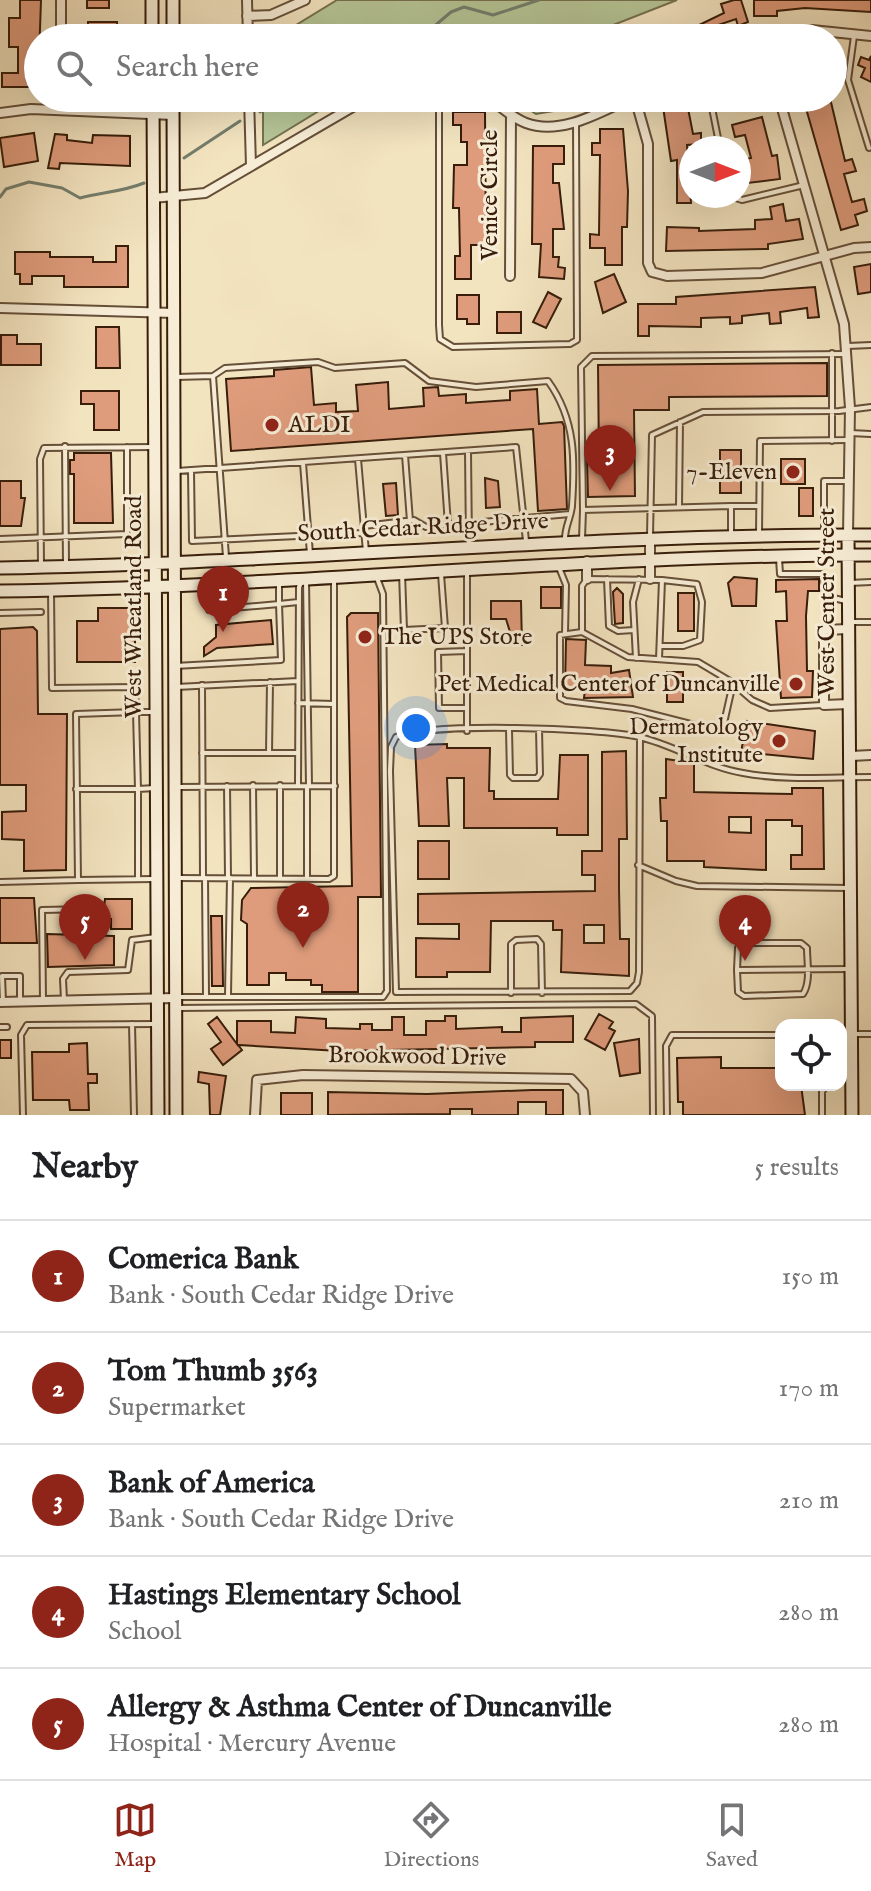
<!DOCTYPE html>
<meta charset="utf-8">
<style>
body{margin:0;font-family:"IM FELL English",serif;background:#f2f2f2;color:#202124}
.controls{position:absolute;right:24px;bottom:24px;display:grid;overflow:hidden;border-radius:16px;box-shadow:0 8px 32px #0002}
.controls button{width:72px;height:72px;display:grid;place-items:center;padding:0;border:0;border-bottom:2px solid #e0e0e0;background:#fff;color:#202124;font:40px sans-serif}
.compass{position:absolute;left:679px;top:136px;width:72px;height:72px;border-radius:50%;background:#fff;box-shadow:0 8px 32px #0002;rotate:90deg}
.you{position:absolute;left:416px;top:728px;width:28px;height:28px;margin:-20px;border:6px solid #fff;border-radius:50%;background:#1a73e8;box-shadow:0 0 0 12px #1a73e833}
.badge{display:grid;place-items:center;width:52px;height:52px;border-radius:50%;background:#8f2418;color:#fff;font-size:26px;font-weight:700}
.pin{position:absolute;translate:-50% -66px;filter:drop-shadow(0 2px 4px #0008)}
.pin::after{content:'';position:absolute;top:42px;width:28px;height:24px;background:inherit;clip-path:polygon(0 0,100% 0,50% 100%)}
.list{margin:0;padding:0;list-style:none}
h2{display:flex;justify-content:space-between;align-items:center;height:104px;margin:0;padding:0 32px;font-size:34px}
h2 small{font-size:26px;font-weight:400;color:#757577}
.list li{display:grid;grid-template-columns:52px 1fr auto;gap:24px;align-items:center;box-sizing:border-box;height:112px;padding:0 32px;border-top:2px solid #e0e0e0}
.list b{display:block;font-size:30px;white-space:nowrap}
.list p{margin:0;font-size:26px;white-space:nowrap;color:#757577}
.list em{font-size:26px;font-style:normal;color:#757577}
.icon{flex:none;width:44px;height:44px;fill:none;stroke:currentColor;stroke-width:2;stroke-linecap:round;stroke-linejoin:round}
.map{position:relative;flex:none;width:871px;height:1115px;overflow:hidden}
.search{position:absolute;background:#fff;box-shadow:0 8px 32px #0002;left:24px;right:24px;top:24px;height:88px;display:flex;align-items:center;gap:20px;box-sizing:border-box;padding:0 28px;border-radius:44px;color:#757577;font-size:30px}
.sheet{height:664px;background:#fff}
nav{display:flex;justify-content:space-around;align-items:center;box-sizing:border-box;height:112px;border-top:2px solid #e0e0e0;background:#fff;font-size:22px;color:#757577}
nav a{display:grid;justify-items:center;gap:4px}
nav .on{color:#8f2418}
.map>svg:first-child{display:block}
.green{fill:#b6c596;stroke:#767150;stroke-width:2}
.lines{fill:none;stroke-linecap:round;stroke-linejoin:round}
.stream{stroke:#747e6c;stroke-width:3}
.building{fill:#df9c7c;stroke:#371d0a;stroke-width:2;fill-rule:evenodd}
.lane-casing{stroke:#664f38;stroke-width:8}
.street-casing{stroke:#664f38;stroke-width:12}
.secondary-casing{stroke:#371d0a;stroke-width:15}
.lane{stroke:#f7edd6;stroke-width:4}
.street{stroke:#f7edd6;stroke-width:8}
.secondary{stroke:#f7edd6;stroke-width:11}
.poi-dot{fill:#8f2418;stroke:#f7edd6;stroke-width:3}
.labels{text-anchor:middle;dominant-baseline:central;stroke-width:6;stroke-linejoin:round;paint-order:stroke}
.street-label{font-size:24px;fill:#371d0a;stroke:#f7edd6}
.poi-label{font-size:24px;fill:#371d0a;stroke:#f7edd6;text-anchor:end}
</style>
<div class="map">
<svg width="871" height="1115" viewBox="0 0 871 1115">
<rect width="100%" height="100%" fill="#f3e4c0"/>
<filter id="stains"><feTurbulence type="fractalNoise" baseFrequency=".0025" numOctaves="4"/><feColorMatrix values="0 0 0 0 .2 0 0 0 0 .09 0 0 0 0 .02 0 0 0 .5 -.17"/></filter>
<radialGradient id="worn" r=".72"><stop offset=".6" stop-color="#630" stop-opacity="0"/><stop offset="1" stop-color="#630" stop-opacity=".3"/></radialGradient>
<path class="green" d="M337,0H677L580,38H263L291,28Z
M263,98H340L263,145Z
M511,98H578V107L536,114Z"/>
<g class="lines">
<path class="stream" d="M401,38L431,29L451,12L464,7L493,15L539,0
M260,112L280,98
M184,158L240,121
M0,197L6,189L29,182L62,188L80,198C102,192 122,192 144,183"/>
</g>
<path class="building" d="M20,0H41L38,87H2V73H18V47H9V18H20Z
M87,0H109V8H87Z
M734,0H741L748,22L738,26L736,19L718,25L721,31L708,38H658L691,29L724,13L721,4Z
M754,0H871V12L805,8L777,11V16H754Z
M88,22H117V35L88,38Z
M871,56V82L861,77L865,68L858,65L861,57L869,60Z
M686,98L693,134L701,133V144L687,145L691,203H677V160L671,161L662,100Z
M736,98H767V101L738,108Z
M803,98H830L845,161L852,159L856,171L844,174L852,202L864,199L867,211L855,215L858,225L841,230Z
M453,112H485L486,245H471V279H455V256H460L459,208H453L454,165H467V142H461V125H453Z
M762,117L772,156L777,155L780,179L748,183L745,159L751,158L745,135L735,137L732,125Z
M600,129H623L628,191L627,227H622V265H605V248H590V234L599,235L600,155H592V143H600Z
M34,133L38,161L4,167L0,138Z
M55,134L67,135V140L92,143L93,135L130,136V166L60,163L59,169L48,168Z
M533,146H564V164H553V183H559L564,229H553V257H559L558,267L565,268L564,279L539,277L541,244H532Z
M783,204L786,221L799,219L803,239L768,244V249L666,251L667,227L699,228V231L755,229V220L772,219L770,207Z
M116,246H128V287H64V276H32V284H20V274H15V252H50V257H93V262H116Z
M871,264V292L858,294L854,267Z
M614,274L626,302L603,313L595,282Z
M815,287L819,317L808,318L807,308L780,312L781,323L770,324L769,313L742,316V323L730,324V317L701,318V327L649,326V336H638V304H676V297Z
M548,292L561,299L546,328L533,322Z
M457,295H479V324H467V319H457Z
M497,312H521V333H497Z
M96,327H119L120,368H96Z
M1,335H17V344H41V365H1Z
M827,363V396L669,397V410H634L635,496L588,497L587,460H599L598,365Z
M311,367L314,405L336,403V412L358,411L356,385L388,382L389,409L424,406L423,388L438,387L439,396L466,394V403L510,400V391L537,389L539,424L562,422L564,426L567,509L538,511L533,429L231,451L226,379L274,376V370Z
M81,391H119V430H94V404H81Z
M720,450H741V493H720Z
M74,453H111L113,523H74V474H70V460H74Z
M781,459H805V484H781Z
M485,478L498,481L500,507L486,508Z
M0,481H21V498H25L21,526H0Z
M396,483L398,515L386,516L383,484Z
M799,488H813V516H799Z
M734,577L757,579L756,606H732L728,583Z
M819,579V591H808L806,616L807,671H813L812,697L781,698L776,621H787L786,591L776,592V580Z
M541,587H561V608H541Z
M617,588L623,594V623L615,624L613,592Z
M678,593H694V631H678Z
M491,601H521L522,645H514L506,619H491Z
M98,608H135V662H77V621H98Z
M351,613H378L381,897H358V992H322V985H311V980H286V973H269V985H247V924L241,920L242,900L251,888L352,886L347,617Z
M271,620L273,644L217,648L204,656V647L216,637V625Z
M33,627L37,631L38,714H67L66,870L24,871V840L2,839V812L26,811V785H0V629Z
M566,639L586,640L585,665L611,666V673L629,670L633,697L584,698L585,689L565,688Z
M667,672H683V702H667Z
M747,721L815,731L813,759L741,752Z
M447,744V748H490L489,791H494V799H558L560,755H588V835H557V828H464V778H447L449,826H419L415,745Z
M626,751L627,839H619V888L620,939H629V976L561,972L562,930H553V921H491L490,972H447V977H416V938L459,939V924H418V894L595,891V875H582V851H602V752ZM584,925H604V943H584Z
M666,759L694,763V792L792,794V788H823L824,869H791V855H802V826H792V820H766V870L704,867V861H667V821H661L660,798H666ZM729,817H751V833L729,832Z
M418,841H449V879H418Z
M0,898H34L37,943H0Z
M105,899H132V929H111V919H96V907H104Z
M211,916H222L223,986H212Z
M47,934L114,936V965L48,967Z
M599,1014L613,1022L609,1028L615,1031L605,1050L585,1039Z
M445,1016H456V1029L502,1027V1032H521V1018L573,1016V1042H535V1047L339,1051L238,1045L242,1050L223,1065L211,1049L221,1042L208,1024L217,1017L237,1044V1021H271V1032L295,1033L296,1017L326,1019V1028L360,1029V1024H372V1030H392V1017H404V1035H426V1021H445Z
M639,1039L640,1073L620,1076L614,1043Z
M0,1040H11V1058H0Z
M87,1043L88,1074H97V1083H88L89,1110H70L69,1100H33L32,1052H69V1044Z
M721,1057V1068H781V1085H801L805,1115H683V1102H678L677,1058Z
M199,1072L226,1076L220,1115H210L209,1084L198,1082Z
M532,1090H563V1115H546V1102H518V1115H472V1109H450V1114L328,1115V1092L427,1094Z
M281,1093H312V1115H281Z"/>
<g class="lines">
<g class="lane-casing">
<path id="lane" d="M854,36L848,80L869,148
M439,98V325L440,339L453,347L570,344L577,340L576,122
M710,98L720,148
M729,196L742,200L804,185
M848,346L871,345
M832,353V441
M213,376L226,557
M176,377L213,376L225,368L318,362L335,368L405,363L429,381L476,387L548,381C576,420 575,460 572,506C571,519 564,527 565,542
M850,433L871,434
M65,446L66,564
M468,451L469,544
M443,453L448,525
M405,455L410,521
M358,459L366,552
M303,463L310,554
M177,471L516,447L526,541
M191,471L192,541L364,533
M679,507L680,422
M583,510L581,367L592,356L846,354
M364,526L414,520L426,527L570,514
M759,534L760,441L848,440
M824,535V481H848
M650,536L652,435L703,412L839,411L871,407
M731,536V506H759
M0,539L127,534V447
M582,539L583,510L731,506
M779,558L780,574H824L825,596L846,601
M41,565L40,459L44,448L153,447
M558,565L566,585L565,633
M402,573L404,630L445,628L441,574
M467,573V731
M607,579L609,626L618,631L634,630
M306,580L309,786
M279,582V604L298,602
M849,583L871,582
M51,591L52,688L135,687L136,712L76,714L78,880L154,879
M0,613L41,612
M851,622H871
M582,632L560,635V698L566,701L632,709L722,732L733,683
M660,646H683L700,640L702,602L697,584L662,580
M467,651L438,652L439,708H467
M636,658L633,602L639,579
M659,659L662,580L587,579L582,586V632L628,657L698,662L730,681L752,700L770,708L822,705
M175,666L281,660L279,604L209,610V586
M202,685L203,878
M176,687L298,681
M298,703L334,704
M153,712H136L138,789L155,788
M509,730L510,775L513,778H537L540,774L539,729
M640,737L639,972L637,983L630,991L396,992L390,771L391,747L396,737C430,722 600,728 639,737C675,745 706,767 743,773C784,781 830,777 871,777
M202,753H297
M269,753L270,682
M253,785L254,878
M298,785L299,587L302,581
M227,786L228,878
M307,786V879
M177,787L335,786
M76,789H138V879
M638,865L676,881L697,886L849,888
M178,878L329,879L334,876V578
M205,878L206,995
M280,878V785
M0,882L78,880
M737,970L738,948L742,943H801L807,948C807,963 811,982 803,994L744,996L738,992L737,970L849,969
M511,993V944L516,940L537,939L541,944L542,993
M228,995L230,878
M178,997H383L387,991L383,594L377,578
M64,1000L63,979L68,972L128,970L132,940L156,937
M43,1001L42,910L91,909
M3,1002L2,976H20V1001
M178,1008L636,1004L652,1016L653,1115
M132,1024L134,1115
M0,1027H7
M841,1034H871
M23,1115L21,1035L27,1025L155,1024
M667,1115L666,1046L672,1035H781
M822,1115V1092L826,1085"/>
</g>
<g class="street-casing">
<path id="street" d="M61,0V38
M247,0L248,38
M247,16L271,15L305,0
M775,38L812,30L871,36
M249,98L251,166
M488,98C501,106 512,118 526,123C561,136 600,112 631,98
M635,98L648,144V263L652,272L667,276L762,273L854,248L871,247
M779,98L844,324L850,408L848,535
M0,113L31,109L173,115
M153,198L205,193L368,98
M510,276L511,114
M0,308L174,313
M587,561V579
M650,579V538
M848,629L824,630V705L849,704
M851,756L871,755
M0,1002L175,998
M255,1115L257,1080L303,1075L571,1079L583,1092L585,1115"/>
</g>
<g class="secondary-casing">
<path id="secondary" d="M152,0V38
M173,0V38
M153,98L158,1115
M173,98L176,1115
M848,535L852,1115
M0,568C291,563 580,534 871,535
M0,591C291,587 580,555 871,555"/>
</g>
<use href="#lane" class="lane"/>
<use href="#street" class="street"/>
<use href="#secondary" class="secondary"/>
</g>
<g class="poi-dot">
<circle cx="272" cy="425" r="8"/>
<circle cx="793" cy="472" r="8"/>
<circle cx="365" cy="637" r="8"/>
<circle cx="796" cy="684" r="8"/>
<circle cx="779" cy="741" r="8"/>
</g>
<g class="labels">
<g class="street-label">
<text transform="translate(490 195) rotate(-90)">Venice Circle</text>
<text transform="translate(423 528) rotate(-3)">South Cedar Ridge Drive</text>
<text transform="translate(827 602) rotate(-90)">West Center Street</text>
<text transform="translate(134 607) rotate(-90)">West Wheatland Road</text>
<text transform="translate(417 1057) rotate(1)">Brookwood Drive</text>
</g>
<g class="poi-label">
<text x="288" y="425" text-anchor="start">ALDI</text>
<text x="777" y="472">7-Eleven</text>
<text x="381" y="637" text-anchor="start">The UPS Store</text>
<text x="780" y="684">Pet Medical Center of Duncanville</text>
<text x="763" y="727">Dermatology<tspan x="763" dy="28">Institute</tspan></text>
</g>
</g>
<rect width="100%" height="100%" filter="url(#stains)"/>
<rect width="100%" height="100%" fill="url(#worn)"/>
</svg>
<div class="controls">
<button><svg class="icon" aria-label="locate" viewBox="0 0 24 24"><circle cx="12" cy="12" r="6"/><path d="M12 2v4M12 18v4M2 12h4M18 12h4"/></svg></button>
</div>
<svg class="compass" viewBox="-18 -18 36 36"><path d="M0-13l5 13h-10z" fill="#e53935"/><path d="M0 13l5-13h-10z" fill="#757577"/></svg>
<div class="you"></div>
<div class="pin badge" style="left:223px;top:632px">1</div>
<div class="pin badge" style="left:303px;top:948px">2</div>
<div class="pin badge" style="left:610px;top:491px">3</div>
<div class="pin badge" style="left:745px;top:961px">4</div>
<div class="pin badge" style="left:85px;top:960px">5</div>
<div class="search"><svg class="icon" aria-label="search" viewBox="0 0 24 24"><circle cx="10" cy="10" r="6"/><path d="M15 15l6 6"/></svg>Search here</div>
</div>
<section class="sheet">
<h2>Nearby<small>5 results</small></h2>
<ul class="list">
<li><span class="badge">1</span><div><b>Comerica Bank</b><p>Bank · South Cedar Ridge Drive</p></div><em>150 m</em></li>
<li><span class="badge">2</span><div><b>Tom Thumb 3563</b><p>Supermarket</p></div><em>170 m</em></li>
<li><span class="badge">3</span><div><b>Bank of America</b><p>Bank · South Cedar Ridge Drive</p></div><em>210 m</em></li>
<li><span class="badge">4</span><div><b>Hastings Elementary School</b><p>School</p></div><em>280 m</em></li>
<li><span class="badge">5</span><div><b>Allergy &amp; Asthma Center of Duncanville</b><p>Hospital · Mercury Avenue</p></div><em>280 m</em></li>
</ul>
</section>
<nav>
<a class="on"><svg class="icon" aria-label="map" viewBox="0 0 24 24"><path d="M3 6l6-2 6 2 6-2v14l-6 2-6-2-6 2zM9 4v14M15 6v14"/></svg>Map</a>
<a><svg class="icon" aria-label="directions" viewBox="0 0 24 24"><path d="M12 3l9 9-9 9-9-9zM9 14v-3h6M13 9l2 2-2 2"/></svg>Directions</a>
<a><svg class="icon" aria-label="saved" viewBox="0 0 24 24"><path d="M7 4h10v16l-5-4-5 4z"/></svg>Saved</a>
</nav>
